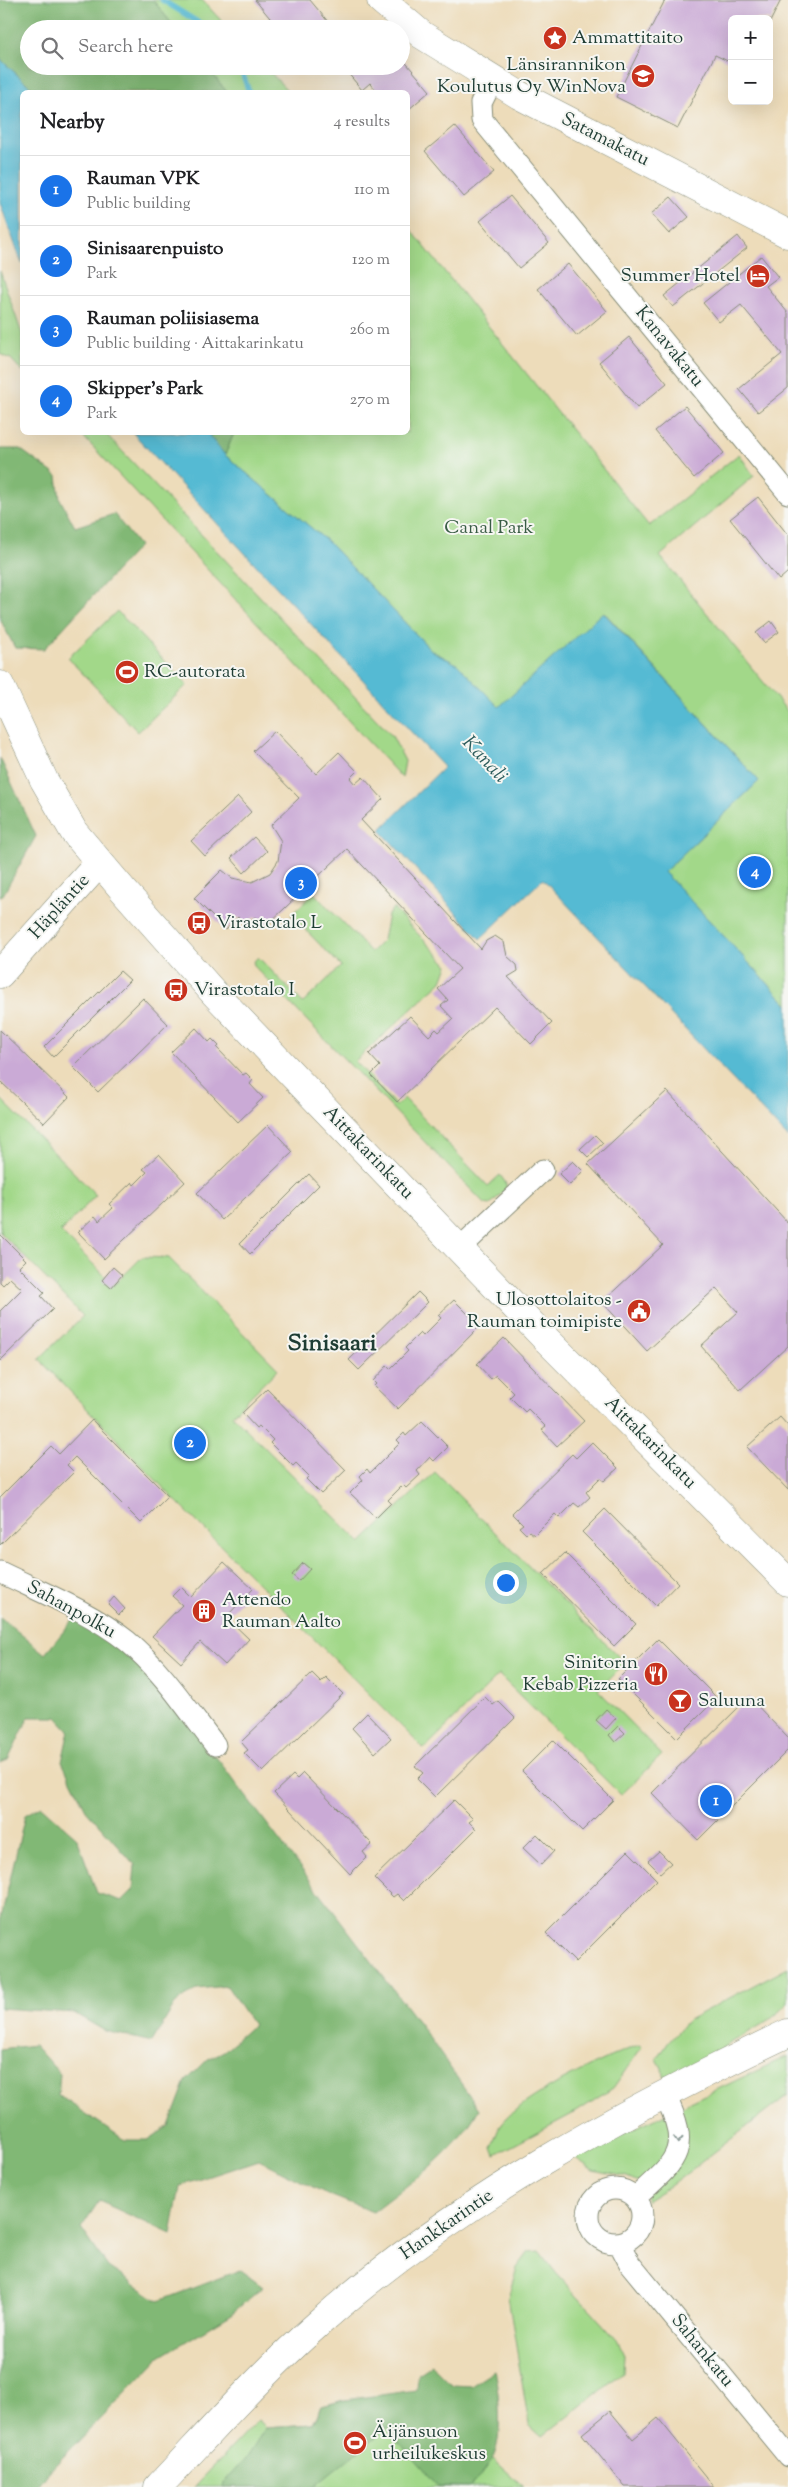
<!DOCTYPE html>
<meta charset="utf-8">
<style>
body{margin:0;font-family:"Sorts Mill Goudy",serif;background:#f6f6f6;color:#202124}
.controls{position:absolute;right:15px;top:15px;display:grid;overflow:hidden;border-radius:8px;box-shadow:0 5px 20px #0002}
.controls button{width:45px;height:45px;display:grid;place-items:center;padding:0;border:0;border-bottom:1px solid #e0e0e0;background:#fff;color:#202124;font:25px sans-serif}
.you{position:absolute;left:505px;top:1582px;width:18px;height:18px;margin:-12px;border:4px solid #fff;border-radius:50%;background:#1a73e8;box-shadow:0 0 0 8px #1a73e833}
.badge{display:grid;place-items:center;width:32px;height:32px;border-radius:50%;background:#1a73e8;color:#fff;font-size:16px;font-weight:700}
.pin{position:absolute;translate:-50% -50%;border:2px solid #fff;box-shadow:0 1px 5px #0006}
.list{margin:0;padding:0;list-style:none}
h2{display:flex;justify-content:space-between;align-items:center;height:65px;margin:0;padding:0 20px;font-size:21px}
h2 small{font-size:16px;font-weight:400;color:#757577}
.list li{display:grid;grid-template-columns:32px 1fr auto;gap:15px;align-items:center;box-sizing:border-box;height:70px;padding:0 20px;border-top:1px solid #e0e0e0}
.list b{display:block;font-size:19px;white-space:nowrap}
.list p{margin:0;font-size:16px;white-space:nowrap;color:#757577}
.list em{font-size:16px;font-style:normal;color:#757577}
.icon{flex:none;width:28px;height:28px;fill:none;stroke:currentColor;stroke-width:2;stroke-linecap:round;stroke-linejoin:round}
.map{position:relative;flex:none;width:788px;height:2487px;overflow:hidden}
.search{position:absolute;background:#fff;box-shadow:0 5px 20px #0002;left:20px;top:20px;width:390px;height:55px;display:flex;align-items:center;gap:12px;box-sizing:border-box;padding:0 18px;border-radius:28px;color:#757577;font-size:19px}
.panel{position:absolute;background:#fff;box-shadow:0 5px 20px #0002;left:20px;top:90px;width:390px;height:345px;border-radius:8px}
.map>svg:first-child{display:block}
.green{fill:#a2d889;stroke:#608a5e}
.forest{fill:#81b875;stroke:#507a54}
.water{fill:#55bad3;stroke:#3a7c84}
.lines{fill:none;stroke-linecap:round;stroke-linejoin:round}
.stream{stroke:#55bad3;stroke-width:5.5}
.building{fill:#caaad6}
.street-casing{stroke:#868c77;stroke-width:23}
.secondary-casing{stroke:#868c77;stroke-width:29}
.street{stroke:#fff;stroke-width:21}
.secondary{stroke:#fff;stroke-width:28}
.oneway{stroke:#8f9e9a}
.labels{text-anchor:middle;dominant-baseline:central;stroke-width:4;stroke-linejoin:round;paint-order:stroke}
.poi-label{font-size:19px;fill:#1f3d34;stroke:#f6f6f2;text-anchor:start}
.street-label{font-size:19px;fill:#1f3d34;stroke:#f6f6f2}
.park-label{font-size:19px;fill:#395c45;stroke:#f6f6f2}
.water-label{font-size:20px;font-style:italic;fill:#2c5c5c;stroke:#f6f6f2}
.district-label{font-size:24px;font-weight:bold;fill:#1f3d34;stroke:#f6f6f2}
</style>
<div class="map">
<svg width="788" height="2487" viewBox="0 0 788 2487">
<rect width="100%" height="100%" fill="#f6f6f2"/>
<filter id="ink" filterUnits="userSpaceOnUse"><feTurbulence type="fractalNoise" baseFrequency=".02" numOctaves="2"/><feDisplacementMap in="SourceGraphic" scale="10" xChannelSelector="R" yChannelSelector="G"/><feConvolveMatrix kernelMatrix="1 2 1 2 8 2 1 2 1" color-interpolation-filters="sRGB"/></filter>
<filter id="wash" filterUnits="userSpaceOnUse"><feTurbulence type="fractalNoise" baseFrequency=".0096" numOctaves="4" result="noise"/><feDisplacementMap in="SourceGraphic" scale="20" xChannelSelector="R" yChannelSelector="G"/><feGaussianBlur stdDeviation="1.12" result="paint"/><feColorMatrix in="noise" values="0 0 0 0 0 0 0 0 0 0 0 0 0 0 0 0 0 1.4 0 .05"/><feComposite in="paint" operator="in"/></filter>
<g filter="url(#wash)">
<rect width="100%" height="100%" fill="#eddcba"/>
<path class="green" d="M153,0H202L229,29H176Z
M206,66H264L289,92H227Z
M408,226L649,526L739,454L754,476L660,556L788,712V1005L664,872L759,781L604,612L499,708L457,664L432,651L328,542L225,455L234,433L408,432Z
M0,271L22,334V371L11,359L0,354Z
M80,433H105L392,736L405,761L402,778Z
M117,611L187,685L138,732L68,658Z
M314,893L371,952L383,940L388,915L393,908L448,965L442,981L355,1061L396,1106L404,1098L488,1186L500,1175L505,1182L507,1188L490,1205L485,1204L255,967L253,962L258,957L303,1003L341,966L291,915Z
M0,1098L96,1195L61,1232L114,1285L142,1257L169,1258L278,1369L232,1415L361,1543L435,1472L625,1663L598,1690L662,1755L621,1795L499,1675L424,1749L175,1500L39,1359L83,1316L0,1232Z
M788,1967V2003L771,2019L675,2076H663L662,2068L657,2059L668,2042L688,2020Z
M639,2045L642,2047L613,2088L578,2111L495,2155L492,2147C494,2141 497,2132 500,2126C518,2098 607,2057 639,2045Z
M788,2056V2095L673,2184L646,2201L645,2185L627,2177L593,2170L574,2157Z
M539,2251L556,2273L617,2340L624,2354L623,2372L542,2437L529,2425L508,2297L517,2268L529,2252Z
M345,2400L493,2459L524,2487H194L258,2420L266,2427L313,2424L322,2406Z"/>
<path class="forest" d="M0,0H153L176,29H29V66H206L227,92H36L0,59Z
M209,433H234L225,455L210,437Z
M0,449H20L57,476L60,499L75,527L114,514L139,546L44,649L15,648L0,619Z
M0,758L36,836L3,895L0,896Z
M76,1616L137,1658L216,1757L421,2026L479,2109C455,2153 412,2181 373,2212L327,2194L259,2160L180,2186L171,2234L99,2201L81,2228L108,2267L159,2301L240,2270L263,2287L231,2314L160,2357L34,2487H0V2049L34,2045L60,2074L58,2095L125,2140H148L169,2126L186,2081L208,2059L224,2051L253,2025L227,1986L197,1989L175,2004L152,2042L105,2031L74,2013L0,2008V1923L25,1815L41,1806L77,1838L97,1893L122,1901L133,1890L135,1865L86,1810L62,1762L69,1730L57,1717H29L8,1760L0,1763V1617L45,1654Z
M432,2365L452,2385L471,2386L494,2371C500,2393 503,2440 492,2460C487,2470 477,2480 469,2487L438,2486L387,2428L314,2487H223L224,2482L246,2458L266,2427L313,2424L322,2406L345,2400L416,2390L417,2375Z"/>
<path class="water" d="M0,59L36,92H22V264L0,203Z
M133,433H209L210,437L225,455L328,542L432,651L457,664L499,707L603,612L759,781L664,872L788,1005V1138L543,879L480,939L380,830L444,767Z"/>
<g class="lines">
<path class="stream" d="M162,0L209,29
M240,66L249,92"/>
</g>
<g id="blocks">
<path class="building" d="M255,0H310L334,29H279Z
M665,0H781L769,24V19H732V63L715,55L678,128L616,97Z
M401,57L430,91L408,110V92H378L370,83L362,90L342,66H401Z
M455,126L494,172L464,197L425,151Z
M510,196L549,243L519,268L480,221Z
M671,197L689,217L669,234L651,214Z
M738,236L747,248L673,307L664,296Z
M761,256L778,277L766,286L788,313V388L758,412L739,389L782,354L741,305L719,322L703,303Z
M568,264L607,311L577,336L538,289Z
M629,337L667,383L637,408L599,362Z
M685,406L724,453L694,478L655,431Z
M758,497L788,535V572L779,580L730,519Z
M771,621L779,632L764,643L756,633Z
M275,731L316,774L339,752L357,771L350,778L355,784L363,777L383,799L361,820L481,949L486,941L495,936L504,942L507,956L517,965L518,971L508,977L552,1023L531,1044L495,1007L397,1102L371,1075L380,1066L369,1054L410,1016L429,1036L436,1029L439,1032L453,1019L441,1006L448,1000L438,989L460,969L347,849L265,927L255,917L246,925L238,917L226,930L194,898L222,870L232,878L252,882L270,873L278,861L281,841L271,825L299,798L253,751Z
M238,797L251,812L205,856L191,841Z
M254,837L267,851L244,873L231,858Z
M120,971L130,980L53,1057L44,1047Z
M143,998L168,1024L98,1092L73,1067Z
M196,1028L209,1042L212,1039L219,1046L217,1048L243,1075L246,1073L253,1080L250,1084L263,1098L238,1122L171,1052Z
M0,1030L69,1097L44,1123L0,1081Z
M667,1091L788,1223V1346L740,1390L701,1346L738,1312L716,1288L647,1351L602,1302L663,1245L588,1164Z
M268,1125L293,1152L222,1220L197,1193Z
M595,1135L603,1143L588,1157L580,1149Z
M159,1154L185,1182L104,1259L78,1232L95,1216L99,1221L113,1208L109,1204L132,1182L134,1185L147,1172L143,1169Z
M573,1161L583,1171L570,1185L559,1174Z
M309,1174L319,1185L250,1254L240,1243Z
M0,1234L26,1260L19,1267L45,1293L41,1296L53,1309L0,1361V1311L22,1289L10,1278L3,1285L0,1282Z
M113,1267L122,1275L111,1288L102,1280Z
M418,1292L428,1302L359,1370L349,1360Z
M454,1300L480,1326L398,1409L374,1386L376,1384L373,1381L387,1366L390,1369L408,1351L405,1348L420,1333L423,1336L441,1318L438,1315Z
M504,1338L584,1421L557,1446L542,1430L546,1427L528,1409L525,1412L510,1397L514,1393L496,1375L491,1379L477,1364Z
M267,1389L346,1470L321,1494L306,1479L309,1476L296,1463L293,1466L270,1443L273,1440L259,1426L256,1428L242,1413Z
M780,1417L788,1426V1490L747,1447Z
M92,1420L168,1496L141,1523L75,1457L67,1465L74,1472L0,1545V1497L51,1446L59,1454Z
M422,1421L448,1447L434,1461L430,1457L417,1471L420,1475L406,1488L403,1485L388,1500L391,1503L376,1518L350,1493L363,1480L360,1476L367,1469L370,1473L400,1443L397,1440L404,1433L406,1436Z
M592,1442L618,1468L604,1481L600,1478L586,1492L590,1497L579,1507L574,1503L559,1518L555,1514L534,1535L529,1531L526,1534L519,1527L523,1524L512,1513L572,1454L576,1458Z
M605,1509L678,1583L656,1606L582,1532Z
M565,1553L636,1624L614,1646L543,1574Z
M224,1562L253,1589L226,1617L249,1639L225,1665L200,1642L181,1663L152,1636L182,1605L172,1596L181,1587L191,1597Z
M303,1563L310,1569L299,1581L292,1575Z
M114,1597L125,1609L119,1615L108,1604Z
M658,1639L717,1698L677,1738L618,1679Z
M312,1673L321,1682L326,1677L343,1694L263,1772L244,1753L248,1750L241,1742Z
M485,1697L493,1705L498,1701L515,1718L435,1797L417,1779L423,1773L415,1766Z
M749,1697L788,1738V1750L698,1840L652,1793Z
M606,1709L616,1718L606,1729L596,1720Z
M367,1713L391,1738L375,1753L352,1728Z
M618,1726L625,1733L615,1742L609,1735Z
M553,1740L613,1800L582,1831L522,1771Z
M303,1773L372,1844L363,1852L367,1857L350,1874L274,1793L293,1775L297,1779Z
M454,1800L473,1819L469,1822L476,1829L404,1901L397,1894L393,1897L374,1878Z
M537,1834L554,1851L541,1865L523,1848Z
M628,1851L657,1880L575,1962L546,1933Z
M659,1851L671,1863L660,1873L648,1861Z
M610,2411L633,2439L658,2418L714,2487H625L582,2434Z"/>
</g>
</g>
<g filter="url(#ink)">
<use href="#blocks" fill-opacity="0" stroke="#868c77" stroke-width="1"/>
<g class="lines">
<g class="street-casing">
<path id="street" d="M493,79L481,103L482,120L788,493
M460,1248L543,1170
M0,1572C43,1593 89,1611 127,1641C161,1669 188,1710 215,1745
M588 2216a27 27 0 1 1 54 0a27 27 0 1 1-54 0Z
M635,2198C677,2160 692,2151 665,2095
M619,2243L630,2264L788,2456"/>
</g>
<g class="secondary-casing">
<path id="secondary" d="M381,0L422,35L519,95L788,234
M0,685L44,780L74,832L124,891L214,993L544,1337L788,1582
M0,974L99,863
M158,2487C210,2432 261,2374 318,2324C456,2201 622,2112 788,2033"/>
</g>
<use href="#street" class="street"/>
<use href="#secondary" class="secondary"/>
</g>
<defs><path id="oneway-chevron" d="M-2-3.5L2.5 0L-2 3.5" fill="none" stroke-width="1.6" stroke-linecap="round" stroke-linejoin="round" transform="scale(1.25)"/></defs>
<use class="oneway" href="#oneway-chevron" transform="translate(678 2140) rotate(93)"/>
</g>
<defs>
<g id="sight-disc" transform="scale(1.25)"><circle r="9.5" fill="#c8321e" stroke="#f6f6f2"/><path d="M0-6L1.8-2.2L6-1.7L2.9 1.2L3.7 5.4L0 3.3L-3.7 5.4L-2.9 1.2L-6-1.7L-1.8-2.2Z" fill="#fff"/></g>
<g id="school-disc" transform="scale(1.25)"><circle r="9.5" fill="#c8321e" stroke="#f6f6f2"/><path d="M0-5L7-2L0 1L-7-2ZM-4 1L0 2.5L4 1V4Q0 6-4 4Z" fill="#fff"/></g>
<g id="hotel-disc" transform="scale(1.25)"><circle r="9.5" fill="#c8321e" stroke="#f6f6f2"/><path d="M-6-4.5h1.5V1H6V5H4.5V3h-9V5H-6ZM-4 0a1.8 1.8 0 1 1 3.6 0ZM.5 0V-2.5h3Q6-2.5 6 0Z" fill="#fff"/></g>
<g id="stadium-disc" transform="scale(1.25)"><circle r="9.5" fill="#c8321e" stroke="#f6f6f2"/><path d="M0-5a6.5 5 0 1 0 0 10a6.5 5 0 1 0 0-10ZM-3.5-1.8h7v3.6h-7Z" fill="#fff"/></g>
<g id="bus-disc" transform="scale(1.25)"><circle r="9.5" fill="#c8321e" stroke="#f6f6f2"/><path d="M-5-6H5V4H4V6H2V4H-2V6H-4V4H-5ZM-3.5-4V0h7V-4ZM-3.5 1.2v1.5H-2V1.2ZM2 1.2v1.5H3.5V1.2Z" fill="#fff"/></g>
<g id="civic-disc" transform="scale(1.25)"><circle r="9.5" fill="#c8321e" stroke="#f6f6f2"/><path d="M-.6-6.5H3V-4.5H.6V-3L4-1V1h2V6H-6V1h2V-1L-.6-3ZM-1.2 2.5V6h2.4V2.5Z" fill="#fff"/></g>
<g id="building-disc" transform="scale(1.25)"><circle r="9.5" fill="#c8321e" stroke="#f6f6f2"/><path d="M-4-6H4V6H1V3H-1V6H-4ZM-2.5-4.3h1.7v1.8h-1.7ZM.8-4.3h1.7v1.8H.8ZM-2.5-1h1.7V.8h-1.7ZM.8-1h1.7V.8H.8Z" fill="#fff"/></g>
<g id="restaurant-disc" transform="scale(1.25)"><circle r="9.5" fill="#c8321e" stroke="#f6f6f2"/><path d="M-5-6h1v4h1v-4h1v4h1v-4h1v5L-1.5 .5V6h-2V.5L-5-1ZM5-6V6H3V1.5H1.5Q1.5-4 5-6Z" fill="#fff"/></g>
<g id="bar-disc" transform="scale(1.25)"><circle r="9.5" fill="#c8321e" stroke="#f6f6f2"/><path d="M-6-5H6L.8 .8V4.5H3.5V6h-7V4.5H-.8V.8Z" fill="#fff"/></g>
</defs>
<g fill-rule="evenodd">
<use href="#sight-disc" x="555" y="38"/>
<use href="#school-disc" x="643" y="76"/>
<use href="#hotel-disc" x="758" y="276"/>
<use href="#stadium-disc" x="127" y="672"/>
<use href="#bus-disc" x="199" y="923"/>
<use href="#bus-disc" x="176" y="990"/>
<use href="#civic-disc" x="639" y="1311"/>
<use href="#building-disc" x="204" y="1611"/>
<use href="#restaurant-disc" x="656" y="1674"/>
<use href="#bar-disc" x="680" y="1701"/>
<use href="#stadium-disc" x="355" y="2443"/>
</g>
<g class="labels">
<g class="poi-label">
<text x="572" y="38">Ammattitaito</text>
<text x="626" y="65" text-anchor="end">Länsirannikon<tspan x="626" dy="22">Koulutus Oy WinNova</tspan></text>
<text x="740" y="276" text-anchor="end">Summer Hotel</text>
<text x="144" y="672">RC-autorata</text>
<text x="216" y="923">Virastotalo L</text>
<text x="194" y="990">Virastotalo I</text>
<text x="622" y="1300" text-anchor="end">Ulosottolaitos -<tspan x="622" dy="22">Rauman toimipiste</tspan></text>
<text x="222" y="1600">Attendo<tspan x="222" dy="22">Rauman Aalto</tspan></text>
<text x="638" y="1663" text-anchor="end">Sinitorin<tspan x="638" dy="22">Kebab Pizzeria</tspan></text>
<text x="698" y="1701">Saluuna</text>
<text x="372" y="2432">Äijänsuon<tspan x="372" dy="22">urheilukeskus</tspan></text>
</g>
<g class="street-label">
<text transform="translate(605 140) rotate(27)">Satamakatu</text>
<text transform="translate(669 347) rotate(51)">Kanavakatu</text>
<text transform="translate(60 907) rotate(-48)">Häpläntie</text>
<text transform="translate(368 1153) rotate(46)">Aittakarinkatu</text>
<text transform="translate(650 1443) rotate(45)">Aittakarinkatu</text>
<text transform="translate(71 1610) rotate(29)">Sahanpolku</text>
<text transform="translate(447 2225) rotate(-35)">Hankkarintie</text>
<text transform="translate(702 2351) rotate(51)">Sahankatu</text>
</g>
<g class="park-label">
<text x="489" y="528">Canal Park</text>
</g>
<g class="water-label">
<text transform="translate(484 760) rotate(47)">Kanali</text>
</g>
<g class="district-label">
<text x="332" y="1344">Sinisaari</text>
</g>
</g>
</svg>
<div class="controls">
<button>+</button>
<button>−</button>
</div>
<div class="you"></div>
<div class="pin badge" style="left:716px;top:1801px">1</div>
<div class="pin badge" style="left:190px;top:1443px">2</div>
<div class="pin badge" style="left:301px;top:883px">3</div>
<div class="pin badge" style="left:755px;top:872px">4</div>
<div class="search"><svg class="icon" aria-label="search" viewBox="0 0 24 24"><circle cx="10" cy="10" r="6"/><path d="M15 15l6 6"/></svg>Search here</div>
<section class="panel">
<h2>Nearby<small>4 results</small></h2>
<ul class="list">
<li><span class="badge">1</span><div><b>Rauman VPK</b><p>Public building</p></div><em>110 m</em></li>
<li><span class="badge">2</span><div><b>Sinisaarenpuisto</b><p>Park</p></div><em>120 m</em></li>
<li><span class="badge">3</span><div><b>Rauman poliisiasema</b><p>Public building · Aittakarinkatu</p></div><em>260 m</em></li>
<li><span class="badge">4</span><div><b>Skipper's Park</b><p>Park</p></div><em>270 m</em></li>
</ul>
</section>
</div>
